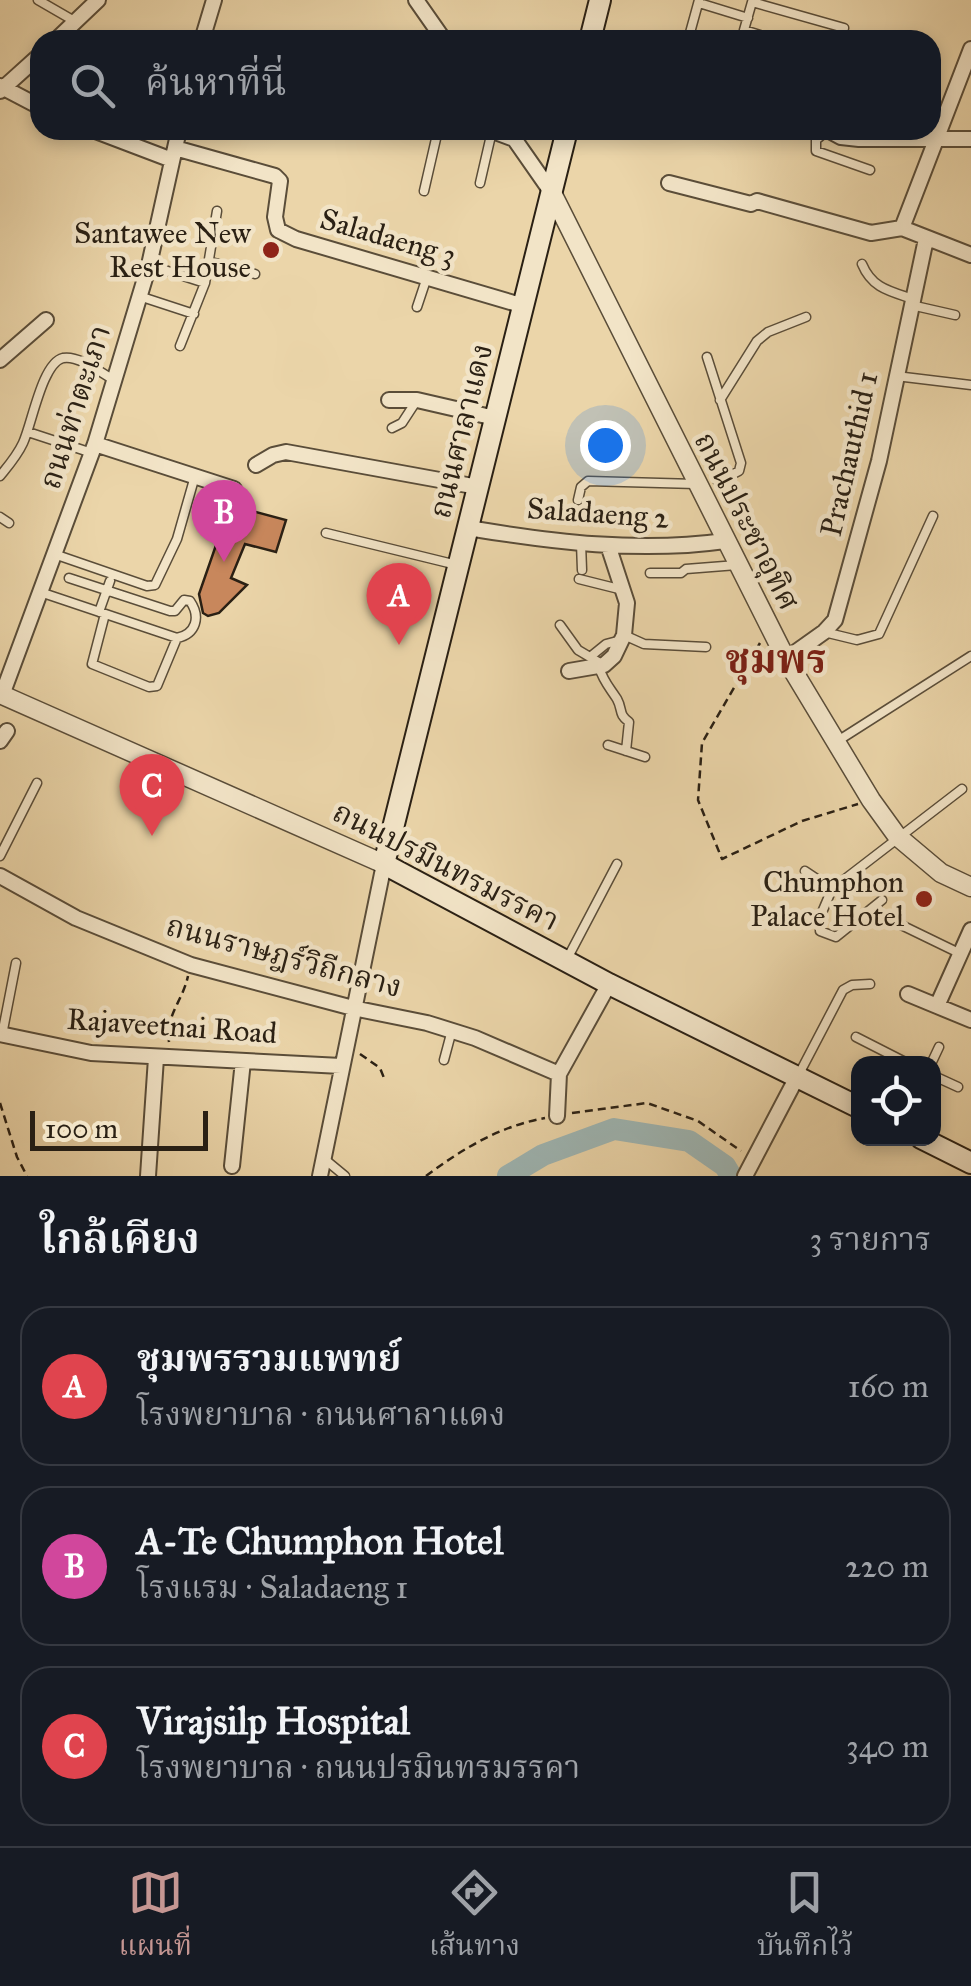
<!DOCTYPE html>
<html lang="th">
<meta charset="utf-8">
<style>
body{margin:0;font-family:"IM FELL Great Primer","Noto Serif Thai",serif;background:#20242c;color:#f1f3f6}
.controls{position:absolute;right:30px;bottom:30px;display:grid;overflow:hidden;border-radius:20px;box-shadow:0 5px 15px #0003}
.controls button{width:90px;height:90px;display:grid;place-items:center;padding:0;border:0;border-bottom:2px solid #363941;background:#171b24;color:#f1f3f6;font:50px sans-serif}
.scale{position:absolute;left:30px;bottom:25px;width:178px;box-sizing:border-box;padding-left:10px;border:5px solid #2a2014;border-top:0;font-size:28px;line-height:35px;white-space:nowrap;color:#2a2014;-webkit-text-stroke:8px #f2e4c7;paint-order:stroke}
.you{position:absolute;left:605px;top:445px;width:35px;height:35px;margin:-25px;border:8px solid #fff;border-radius:50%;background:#1a73e8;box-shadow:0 0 0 15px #1a73e833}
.badge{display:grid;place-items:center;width:65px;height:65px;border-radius:50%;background:#c59692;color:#fff;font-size:32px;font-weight:700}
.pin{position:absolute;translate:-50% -82px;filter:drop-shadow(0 2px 5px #0008)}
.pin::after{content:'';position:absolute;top:52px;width:35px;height:30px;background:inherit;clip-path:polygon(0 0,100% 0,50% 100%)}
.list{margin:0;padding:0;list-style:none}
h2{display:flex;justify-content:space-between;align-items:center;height:130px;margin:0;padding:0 40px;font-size:42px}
h2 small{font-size:32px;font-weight:400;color:#9ea1a6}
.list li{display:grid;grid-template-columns:65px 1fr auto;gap:30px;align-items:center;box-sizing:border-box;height:160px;margin:0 20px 20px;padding:0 20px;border:2px solid #363941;border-radius:30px}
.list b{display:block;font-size:38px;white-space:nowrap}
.list p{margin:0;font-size:32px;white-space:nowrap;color:#9ea1a6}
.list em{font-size:32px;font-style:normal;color:#9ea1a6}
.icon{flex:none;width:55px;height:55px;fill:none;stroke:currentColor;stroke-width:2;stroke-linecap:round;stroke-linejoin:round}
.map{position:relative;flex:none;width:971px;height:1176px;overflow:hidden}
.search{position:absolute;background:#171b24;box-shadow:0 5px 15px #0003;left:30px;right:30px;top:30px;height:110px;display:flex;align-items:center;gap:25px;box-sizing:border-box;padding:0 35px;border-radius:30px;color:#9ea1a6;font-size:38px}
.sheet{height:670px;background:#171b24}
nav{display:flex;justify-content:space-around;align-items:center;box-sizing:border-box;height:140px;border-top:2px solid #363941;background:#171b24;font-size:28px;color:#9ea1a6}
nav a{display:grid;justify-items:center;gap:5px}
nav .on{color:#c59692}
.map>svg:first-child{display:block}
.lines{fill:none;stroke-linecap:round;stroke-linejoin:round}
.river{stroke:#9eb6b4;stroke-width:22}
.building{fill:#c8875c;stroke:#2a2014;stroke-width:2.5}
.service-casing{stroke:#5a4d39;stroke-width:11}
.minor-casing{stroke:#5a4d39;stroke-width:18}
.tertiary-casing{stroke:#5a4d39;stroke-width:21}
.secondary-casing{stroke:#2a2014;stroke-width:24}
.path{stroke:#2a2014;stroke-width:2.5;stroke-dasharray:8 5;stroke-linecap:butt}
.service{stroke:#f2e4c7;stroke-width:8}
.minor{stroke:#f2e4c7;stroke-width:14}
.tertiary{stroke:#f2e4c7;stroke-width:18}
.secondary{stroke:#f2e4c7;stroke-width:20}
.poi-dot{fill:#8f2418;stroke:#f2e4c7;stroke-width:4}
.labels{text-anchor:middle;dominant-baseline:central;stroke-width:9;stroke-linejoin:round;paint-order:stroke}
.poi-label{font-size:30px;fill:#2a2014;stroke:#f2e4c7;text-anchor:end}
.street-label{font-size:30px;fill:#2a2014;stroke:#f2e4c7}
.district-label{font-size:40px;font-weight:bold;fill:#7a1f14;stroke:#f2e4c7}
</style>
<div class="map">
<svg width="971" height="1176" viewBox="0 0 971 1176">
<rect width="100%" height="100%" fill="#ebd5a9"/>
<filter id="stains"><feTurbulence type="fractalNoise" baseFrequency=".002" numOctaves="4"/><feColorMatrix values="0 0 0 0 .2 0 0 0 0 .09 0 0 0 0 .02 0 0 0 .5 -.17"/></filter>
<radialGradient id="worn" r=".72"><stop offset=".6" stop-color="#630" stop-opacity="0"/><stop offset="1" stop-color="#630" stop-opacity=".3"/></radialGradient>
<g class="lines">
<path class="river" d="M508,1176L543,1155L614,1129L689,1141L725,1166L731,1176"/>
</g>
<path class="building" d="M230,505L286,520L276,552L245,544L231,578L247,585L219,613L208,616L203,613L199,594Z"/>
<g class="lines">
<g class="service-casing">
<path id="service" d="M38,0L76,22
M699,3L748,18
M688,40L699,0
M776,40L744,30L752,2L844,28L841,40
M828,130L816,140V151L870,170
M480,183L492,131
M424,191L438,130
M211,262L255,274
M862,264C872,288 889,291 913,299
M149,265L205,283
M139,296L194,314
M911,305L955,315
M417,307L427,277
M180,346L205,283L217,211
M707,357L741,463L739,471L718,482
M896,376L971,385
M720,400L757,341L768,332L806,317
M392,428L402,423L417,400
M28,432L92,453
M0,476C9,465 17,456 23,443C32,424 42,363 63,358C79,355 101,373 114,380
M578,500L581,487L588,481L696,484
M0,517L9,523
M326,533L457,565
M581,543L582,570
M54,554L147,586L155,585L177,539L195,476
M650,573H681L686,569L737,565
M579,579L623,590
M40,592L177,638C196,634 201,617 190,601L184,600L175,611H170L69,578
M99,612L110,581
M105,614L92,664L149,687L157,686L177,638
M560,625L578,650L600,663
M824,632L857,640L879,634L933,516
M624,635L644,644L706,647
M590,657L606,644L621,640
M599,667C603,681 610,688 617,699C623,710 618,714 629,722L626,751
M836,742L971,656
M608,745L645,757
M0,856L37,783
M805,871L832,889
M882,900L836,937L820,931V917L832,889L962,789
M895,922L961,954
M566,961L617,864
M2,1035L16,963
M856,1037L909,1064
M444,1060L452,1030
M931,1064L939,1047
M798,1076L843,990L852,985L870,984
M934,1076L958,1087
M322,1157L345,1176"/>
</g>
<g class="minor-casing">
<path id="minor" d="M416,0L444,40
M56,40L98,0
M202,40L214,0
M971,49L902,228L971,255
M0,86L40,107
M0,91L40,55
M93,130L172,160
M490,130L514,139
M508,130L552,193
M828,130L841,137L859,139H971
M175,148L275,176L280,181L275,217L278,230L296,239L524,306
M669,183L751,204L757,201L871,233L902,228
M0,360L46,320
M389,400H417L495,418
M95,444L234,489
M256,465L273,455L286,452L478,487
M468,528C553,542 639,553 725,541
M786,659L824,632L835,620L879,461L926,239
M569,671L604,665L614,656L624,635L627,603L608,545
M2,695L95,444L149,265L179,130
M0,741L7,731
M0,876L76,918L191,965L353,1008L427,1023L475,1038L559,1074
M971,930L937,1006L971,1020
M908,994L937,1006
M0,1034L91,1053L341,1066
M557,1116L559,1074L609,984
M232,1166L243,1061
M148,1176L156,1058
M320,1176L384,864
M745,1176L797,1077"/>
</g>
<g class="tertiary-casing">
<path id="tertiary" d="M552,193L786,659L871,800L897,836L941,873L971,887
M0,694L384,864"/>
</g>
<g class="secondary-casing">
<path id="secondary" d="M590,40L600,0
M567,130L384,864L609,984L858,1107
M921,1138L971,1163"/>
</g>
<path class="path" d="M760,643L702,743L698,800L722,859L802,821L858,804
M169,1042C166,1013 182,1003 188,976
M360,1054L380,1068L384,1078
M0,1103L17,1157L27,1176
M572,1113L647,1103L698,1121L741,1151
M426,1176C462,1149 500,1126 545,1118"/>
<use href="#service" class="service"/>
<use href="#minor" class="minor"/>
<use href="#tertiary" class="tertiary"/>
<use href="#secondary" class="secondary"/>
</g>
<g class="poi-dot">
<circle cx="271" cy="250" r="10"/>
<circle cx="924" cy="899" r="10"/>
</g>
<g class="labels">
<g class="poi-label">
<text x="251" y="233">Santawee New<tspan x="251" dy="34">Rest House</tspan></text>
<text x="904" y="882">Chumphon<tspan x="904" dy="34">Palace Hotel</tspan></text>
</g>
<g class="street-label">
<text transform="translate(388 237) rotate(16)">Saladaeng 3</text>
<text transform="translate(75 407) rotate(-72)">ถนนท่าตะเภา</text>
<text transform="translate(461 431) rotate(-76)">ถนนศาลาแดง</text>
<text transform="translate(849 454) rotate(-77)">Prachauthid 1</text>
<text transform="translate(598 513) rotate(4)">Saladaeng 2</text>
<text transform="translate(747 521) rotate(63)">ถนนประชาอุทิศ</text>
<text transform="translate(446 866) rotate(27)">ถนนปรมินทรมรรคา</text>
<text transform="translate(284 956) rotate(15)">ถนนราษฎร์วิถีกลาง</text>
<text transform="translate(172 1026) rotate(4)">Rajaveetnai Road</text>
</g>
<g class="district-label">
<text x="776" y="659">ชุมพร</text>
</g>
</g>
<rect width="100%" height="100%" filter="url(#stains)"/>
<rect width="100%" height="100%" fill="url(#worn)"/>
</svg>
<div class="controls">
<button><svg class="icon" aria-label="locate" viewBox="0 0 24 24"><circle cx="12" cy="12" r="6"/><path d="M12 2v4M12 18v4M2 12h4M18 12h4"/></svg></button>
</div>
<div class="scale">100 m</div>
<div class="you"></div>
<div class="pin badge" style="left:399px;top:645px;background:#e0444e">A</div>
<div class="pin badge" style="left:224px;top:562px;background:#d1479c">B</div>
<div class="pin badge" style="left:152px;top:836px;background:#e0444e">C</div>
<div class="search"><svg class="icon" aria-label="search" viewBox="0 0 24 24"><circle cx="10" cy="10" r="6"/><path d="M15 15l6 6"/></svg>ค้นหาที่นี่</div>
</div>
<section class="sheet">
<h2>ใกล้เคียง<small>3 รายการ</small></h2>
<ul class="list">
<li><span class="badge" style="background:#e0444e">A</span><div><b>ชุมพรรวมแพทย์</b><p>โรงพยาบาล · ถนนศาลาแดง</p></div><em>160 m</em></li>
<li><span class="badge" style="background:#d1479c">B</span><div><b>A-Te Chumphon Hotel</b><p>โรงแรม · Saladaeng 1</p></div><em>220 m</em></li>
<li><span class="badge" style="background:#e0444e">C</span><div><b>Virajsilp Hospital</b><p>โรงพยาบาล · ถนนปรมินทรมรรคา</p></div><em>340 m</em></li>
</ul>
</section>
<nav>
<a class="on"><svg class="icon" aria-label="map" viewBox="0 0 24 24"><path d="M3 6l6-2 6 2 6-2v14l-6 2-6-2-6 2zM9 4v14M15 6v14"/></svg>แผนที่</a>
<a><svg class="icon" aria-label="directions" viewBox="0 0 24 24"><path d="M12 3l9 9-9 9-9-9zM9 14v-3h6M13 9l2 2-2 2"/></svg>เส้นทาง</a>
<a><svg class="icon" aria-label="saved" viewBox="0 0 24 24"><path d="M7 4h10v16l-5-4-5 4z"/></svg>บันทึกไว้</a>
</nav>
